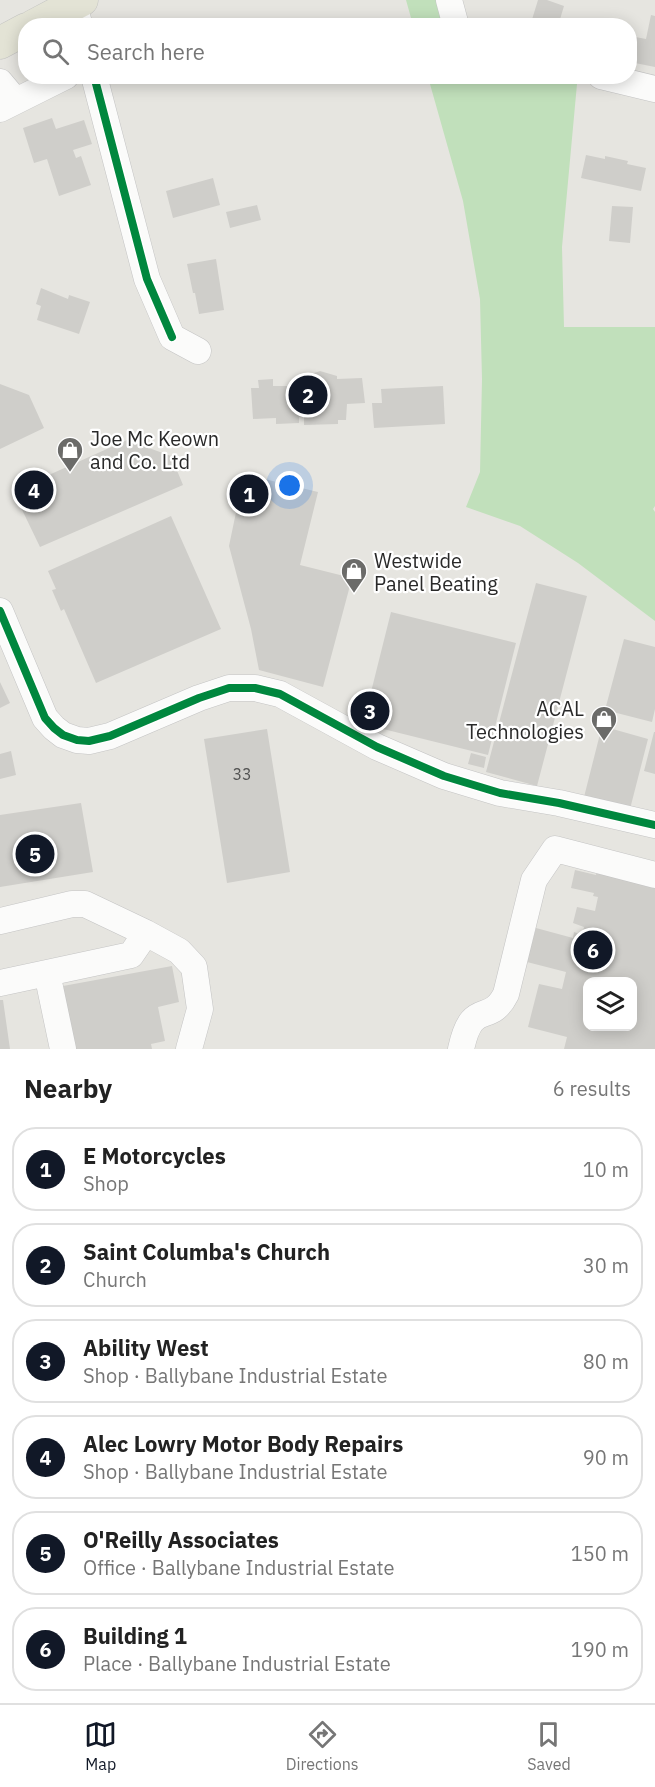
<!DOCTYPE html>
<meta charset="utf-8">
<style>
body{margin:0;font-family:"IBM Plex Sans",sans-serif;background:#f6f6f6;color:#222}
.controls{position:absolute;right:18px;bottom:18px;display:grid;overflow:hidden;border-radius:12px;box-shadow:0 3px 15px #0003}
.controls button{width:54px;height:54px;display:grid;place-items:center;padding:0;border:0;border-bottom:2px solid #e0e0e0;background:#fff;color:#222;font:30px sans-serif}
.you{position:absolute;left:290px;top:486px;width:21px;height:21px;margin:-15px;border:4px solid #fff;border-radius:50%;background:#1a73e8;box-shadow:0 0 0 9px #1a73e833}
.badge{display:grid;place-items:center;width:39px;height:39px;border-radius:50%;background:#111827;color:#fff;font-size:20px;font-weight:700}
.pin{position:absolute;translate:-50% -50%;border:3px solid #fff;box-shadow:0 2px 6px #0006}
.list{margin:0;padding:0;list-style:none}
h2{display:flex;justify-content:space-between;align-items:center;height:78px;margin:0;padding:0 24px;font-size:26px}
h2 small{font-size:20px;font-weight:400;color:#767676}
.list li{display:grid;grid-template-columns:39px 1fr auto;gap:18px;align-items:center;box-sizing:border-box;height:84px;margin:0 12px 12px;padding:0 12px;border:2px solid #e0e0e0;border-radius:24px}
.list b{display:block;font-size:22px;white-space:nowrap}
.list p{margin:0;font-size:20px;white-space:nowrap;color:#767676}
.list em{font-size:20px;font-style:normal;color:#767676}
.icon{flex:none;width:33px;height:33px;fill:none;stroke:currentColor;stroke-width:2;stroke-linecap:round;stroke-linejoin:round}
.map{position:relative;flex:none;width:655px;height:1049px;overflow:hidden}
.search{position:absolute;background:#fff;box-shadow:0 3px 15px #0003;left:18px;right:18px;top:18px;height:66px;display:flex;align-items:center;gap:15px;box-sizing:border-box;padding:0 21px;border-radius:24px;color:#767676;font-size:22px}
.sheet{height:654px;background:#fff}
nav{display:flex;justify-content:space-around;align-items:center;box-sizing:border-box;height:84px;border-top:2px solid #e0e0e0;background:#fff;font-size:16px;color:#767676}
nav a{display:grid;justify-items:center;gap:3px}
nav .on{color:#111827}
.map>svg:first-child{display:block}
.green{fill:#c1e0bb}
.building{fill:#cfceca;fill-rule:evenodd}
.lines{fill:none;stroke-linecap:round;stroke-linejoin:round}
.minor-casing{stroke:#c4c4c4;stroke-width:27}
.major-casing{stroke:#c3c3c1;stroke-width:33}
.minor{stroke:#fbfbfa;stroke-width:26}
.major{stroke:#e3e3d5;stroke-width:32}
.cycleway-casing{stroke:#fff;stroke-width:11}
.cycleway{stroke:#00873e;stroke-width:8}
.labels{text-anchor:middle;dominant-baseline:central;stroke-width:4.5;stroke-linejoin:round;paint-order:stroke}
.number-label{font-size:16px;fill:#535352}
.poi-label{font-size:20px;fill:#292929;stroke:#fff;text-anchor:start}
</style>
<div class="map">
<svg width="655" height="1049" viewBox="0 0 655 1049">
<rect width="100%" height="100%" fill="#e6e5e0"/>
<path class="green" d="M406,0H443L451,25H413Z
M565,76L577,84L562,247L564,327H655V506L653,509L655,512V621L578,563L520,526L466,507L480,472L482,379L480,299L463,201L428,77Z"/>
<path class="building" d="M538,0H547L564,6L558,26H530Z
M651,15L655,16V67L630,62V36L646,39Z
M52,118L56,129L84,120L92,144L73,150L76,158L81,156L91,185L59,196L47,159L34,163L23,128Z
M586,155L605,159V156L628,161L627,164L646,168L641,191L581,178Z
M213,178L220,205L173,218L166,191Z
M257,205L261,220L230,228L226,212Z
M612,206L633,207L630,243L609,241Z
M216,259L224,310L199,314L195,293H193L187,264Z
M41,288L68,299L69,295L90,302L79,334L37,320L41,306L36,304Z
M320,371L337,376V379L362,378L365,403L347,404L346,420H338V424L304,425V417H299V423L276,424V418L253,419L251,388H259L258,380L273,379V386H303V377Z
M0,384L29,395L44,428L0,449Z
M443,386L445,424L374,428L372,403H382L381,389Z
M127,440L171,456L183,485L40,547L13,491Z
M244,474L318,492L300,565L352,578L323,687L259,670L251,629L229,546Z
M171,516L221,629L96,683L64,609L61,611L52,590L56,589L48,571Z
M536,583L587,596L537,786L486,772Z
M391,612L516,643L488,755L363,724Z
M624,639L655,647V709L652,722L605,710Z
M0,682L10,703L0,708Z
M602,726L648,739L630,809L584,797Z
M267,729L290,872L227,883L204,739Z
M654,732H655V774L644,771Z
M11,751L16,775L0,779V754Z
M471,753L486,757L484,768L468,764Z
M81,803L93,872L0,887V815Z
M598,866L655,881V1049H564L567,1037L528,1027L539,984L562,989L566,972L527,962L536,928L573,938L574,932L582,935L584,927L573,923L577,907L595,911L598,897L593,896L594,893L571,888L575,870L596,875ZM588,981H633V1026H588Z
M172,966L179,1002L158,1007L165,1041L151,1044L152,1049H75L63,986Z
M0,1000H3L10,1049H0Z"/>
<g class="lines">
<g class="minor-casing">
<path id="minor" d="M449,0L456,26
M73,4L80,26
M94,76L147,279L172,337L198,351
M601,76L655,89
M0,82L16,101
M0,109L66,76
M0,611L45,718L54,728L63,735L77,740L89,741L110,736L199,698L229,688H255L280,694L377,747L444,776L500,793L559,803L655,825
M0,921L72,904H85L146,933L131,955L0,983
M146,933L179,951L194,967L200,1009L189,1049
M47,973L63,1049
M461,1049C463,1040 466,1028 472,1021C482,1009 494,1018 506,994L534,880L555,849L655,875"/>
</g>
<g class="major-casing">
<path id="major" d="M33,26L82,0
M0,43L26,29"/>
</g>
<use href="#minor" class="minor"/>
<use href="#major" class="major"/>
<g class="cycleway-casing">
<path id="cycleway" d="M94,76L147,279L172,337
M0,611L45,718L54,728L63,735L77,740L89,741L110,736L199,698L229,688H255L280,694L377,747L444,776L500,793L559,803L655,825"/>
</g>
<use href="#cycleway" class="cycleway"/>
</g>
<defs>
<g id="shop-pin" transform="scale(1.35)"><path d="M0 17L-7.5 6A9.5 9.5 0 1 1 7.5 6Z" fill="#6b6b69" stroke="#fff"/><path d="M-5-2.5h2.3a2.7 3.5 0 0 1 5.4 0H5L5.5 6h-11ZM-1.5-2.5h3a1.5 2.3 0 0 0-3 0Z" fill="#fff"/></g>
</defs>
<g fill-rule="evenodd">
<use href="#shop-pin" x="70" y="450"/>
<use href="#shop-pin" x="354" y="571"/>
<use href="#shop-pin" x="604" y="719"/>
</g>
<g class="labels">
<g class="number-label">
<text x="242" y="774">33</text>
</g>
<g class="poi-label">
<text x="90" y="438">Joe Mc Keown<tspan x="90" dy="23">and Co. Ltd</tspan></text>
<text x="374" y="560">Westwide<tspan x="374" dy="23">Panel Beating</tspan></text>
<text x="584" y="708" text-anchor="end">ACAL<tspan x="584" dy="23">Technologies</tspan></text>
</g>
</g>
</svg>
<div class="controls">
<button><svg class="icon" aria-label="layers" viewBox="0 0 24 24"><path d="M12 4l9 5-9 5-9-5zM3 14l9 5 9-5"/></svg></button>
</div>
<div class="you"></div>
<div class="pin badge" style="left:249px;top:494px">1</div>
<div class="pin badge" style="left:308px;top:395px">2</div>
<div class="pin badge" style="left:370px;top:711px">3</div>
<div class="pin badge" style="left:34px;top:490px">4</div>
<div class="pin badge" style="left:35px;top:854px">5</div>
<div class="pin badge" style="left:593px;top:950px">6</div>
<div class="search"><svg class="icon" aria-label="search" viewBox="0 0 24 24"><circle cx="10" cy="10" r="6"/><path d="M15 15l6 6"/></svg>Search here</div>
</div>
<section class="sheet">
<h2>Nearby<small>6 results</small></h2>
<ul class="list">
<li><span class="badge">1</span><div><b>E Motorcycles</b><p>Shop</p></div><em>10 m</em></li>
<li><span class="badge">2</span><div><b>Saint Columba's Church</b><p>Church</p></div><em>30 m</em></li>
<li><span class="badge">3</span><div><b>Ability West</b><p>Shop · Ballybane Industrial Estate</p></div><em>80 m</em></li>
<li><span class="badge">4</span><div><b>Alec Lowry Motor Body Repairs</b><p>Shop · Ballybane Industrial Estate</p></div><em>90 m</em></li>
<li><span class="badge">5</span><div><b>O'Reilly Associates</b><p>Office · Ballybane Industrial Estate</p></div><em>150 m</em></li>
<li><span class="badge">6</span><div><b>Building 1</b><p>Place · Ballybane Industrial Estate</p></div><em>190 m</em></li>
</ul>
</section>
<nav>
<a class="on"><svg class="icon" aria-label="map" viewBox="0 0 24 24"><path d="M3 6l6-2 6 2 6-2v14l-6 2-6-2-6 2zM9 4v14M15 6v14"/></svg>Map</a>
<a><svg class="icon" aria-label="directions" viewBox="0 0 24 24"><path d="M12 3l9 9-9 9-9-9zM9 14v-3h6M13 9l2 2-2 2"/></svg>Directions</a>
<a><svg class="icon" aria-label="saved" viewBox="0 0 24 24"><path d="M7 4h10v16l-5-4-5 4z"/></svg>Saved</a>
</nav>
